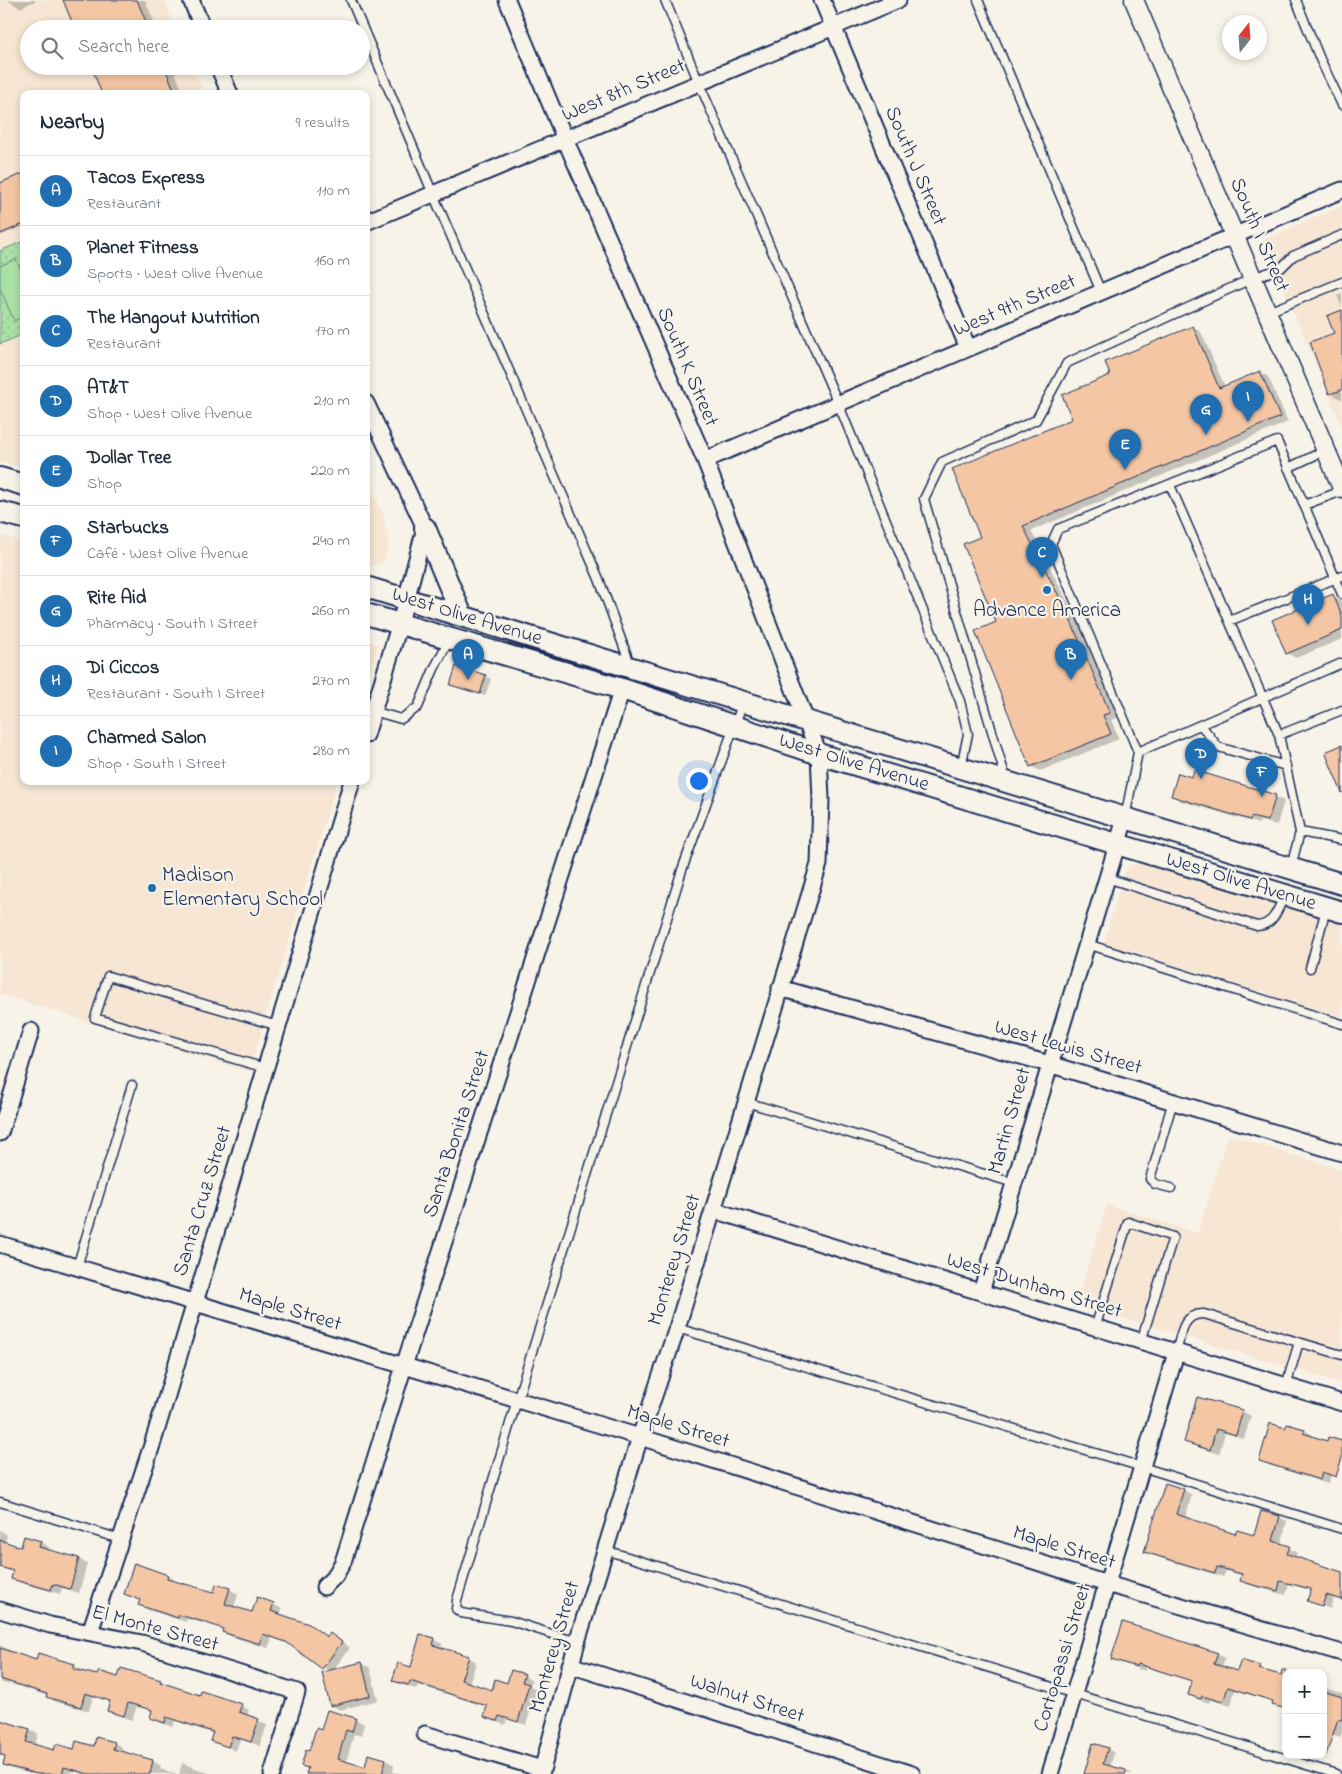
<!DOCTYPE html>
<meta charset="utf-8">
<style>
body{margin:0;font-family:"Indie Flower",sans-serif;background:#f2f2f3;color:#1f2937}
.controls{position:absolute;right:15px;bottom:15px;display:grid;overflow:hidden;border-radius:10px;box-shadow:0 2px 8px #0003}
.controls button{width:45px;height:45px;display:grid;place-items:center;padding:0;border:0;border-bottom:1px solid #e0e1e3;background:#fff;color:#1f2937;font:25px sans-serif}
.compass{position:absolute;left:1222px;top:15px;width:45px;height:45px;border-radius:50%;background:#fff;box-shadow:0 2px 8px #0003;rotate:17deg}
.you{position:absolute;left:698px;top:780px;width:18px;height:18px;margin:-12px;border:4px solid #fff;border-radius:50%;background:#1a73e8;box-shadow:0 0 0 8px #1a73e833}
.badge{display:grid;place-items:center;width:32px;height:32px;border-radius:50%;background:#1f6fb2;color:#fff;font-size:16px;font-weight:700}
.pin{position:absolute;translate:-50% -41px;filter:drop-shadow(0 1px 2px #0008)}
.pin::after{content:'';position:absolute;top:26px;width:18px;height:15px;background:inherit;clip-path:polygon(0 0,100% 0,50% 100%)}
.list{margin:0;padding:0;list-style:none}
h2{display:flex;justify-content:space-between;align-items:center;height:65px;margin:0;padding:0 20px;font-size:21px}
h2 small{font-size:16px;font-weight:400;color:#747a83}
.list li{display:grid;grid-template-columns:32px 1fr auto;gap:15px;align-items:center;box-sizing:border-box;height:70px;padding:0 20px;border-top:1px solid #e0e1e3}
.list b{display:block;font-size:19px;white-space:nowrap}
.list p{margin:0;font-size:16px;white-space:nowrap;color:#747a83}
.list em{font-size:16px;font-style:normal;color:#747a83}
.icon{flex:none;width:28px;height:28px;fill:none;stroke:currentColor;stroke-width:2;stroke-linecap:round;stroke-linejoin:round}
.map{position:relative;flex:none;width:1342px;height:1774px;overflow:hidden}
.search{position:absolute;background:#fff;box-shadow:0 2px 8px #0003;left:20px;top:20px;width:350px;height:55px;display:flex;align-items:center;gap:12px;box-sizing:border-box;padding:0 18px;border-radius:28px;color:#747a83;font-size:19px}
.panel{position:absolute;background:#fff;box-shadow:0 2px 8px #0003;left:20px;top:90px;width:350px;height:695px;border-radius:10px}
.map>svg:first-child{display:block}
.built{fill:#f6e6d3}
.park{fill:url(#park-dots);stroke:#628882}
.pitch{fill:#a9e1a5;stroke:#628882}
.shadow{fill:#0003}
.building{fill:#f4c6a3;stroke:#1b2f5e}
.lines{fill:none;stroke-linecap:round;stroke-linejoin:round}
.service-casing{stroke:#1b2f5e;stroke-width:11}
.minor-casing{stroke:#1b2f5e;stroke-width:19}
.tertiary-casing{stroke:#1b2f5e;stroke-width:21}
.secondary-casing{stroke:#1b2f5e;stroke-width:24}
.service{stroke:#f7f3e8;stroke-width:8}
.minor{stroke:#f7f3e8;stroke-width:15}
.tertiary{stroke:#f7f3e8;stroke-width:18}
.secondary{stroke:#f7f3e8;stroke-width:20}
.poi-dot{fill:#1f6fb2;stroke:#f7f3e8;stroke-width:2}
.labels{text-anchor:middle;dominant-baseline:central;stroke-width:4.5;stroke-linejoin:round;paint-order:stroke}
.street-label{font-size:21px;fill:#1b2f5e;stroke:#f7f3e8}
.poi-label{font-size:21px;fill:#1b2f5e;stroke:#f7f3e8}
</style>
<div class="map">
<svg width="1342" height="1774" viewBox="0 0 1342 1774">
<defs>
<pattern id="park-dots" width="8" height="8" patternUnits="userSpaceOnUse" patternTransform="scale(1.25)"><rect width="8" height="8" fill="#a9e1a5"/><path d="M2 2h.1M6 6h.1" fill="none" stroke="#91c190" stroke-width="1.8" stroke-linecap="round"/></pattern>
</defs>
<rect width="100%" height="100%" fill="#f7f3e8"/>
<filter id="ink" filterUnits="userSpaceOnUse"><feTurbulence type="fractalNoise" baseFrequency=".02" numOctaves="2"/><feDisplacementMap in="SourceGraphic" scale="10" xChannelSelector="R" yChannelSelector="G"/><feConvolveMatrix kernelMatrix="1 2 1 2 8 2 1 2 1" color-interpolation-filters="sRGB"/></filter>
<g filter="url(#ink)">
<path class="built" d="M0,0H164L176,29H29V66H192L204,94H24V469L0,462Z
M1342,206V426L1263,240Z
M366,476L383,515L388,537L387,554L384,561L368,568H366Z
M0,535L24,542V781H337L249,1072L0,994Z
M366,641L378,645L366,685Z
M1144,864L1342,925V1017L1104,943L1123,875L1130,865Z
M1228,1135L1342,1170V1383L1076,1304L1107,1205L1198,1233Z"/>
<path class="park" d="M24,241V334L0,344V251Z"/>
<path class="pitch" d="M16,259L24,277V316L14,321L0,288V266Z"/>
<path class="shadow" d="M8,0H37L20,8Z
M64,0H145L157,29H76Z
M92,66H172L184,94H104Z
M24,175V226L0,236V185Z
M1342,293V307L1337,295Z
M1342,312V400L1330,393L1335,334Z
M1193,327L1201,332L1225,387L1260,372L1268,377L1288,422L1031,531L1076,618L1118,718L1111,720L1119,739L1040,771L1031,766L998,623L981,537L1074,419L1111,376Z
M1333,596L1342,602V639L1296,658L1287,653Z
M485,676L491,679L485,696L451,684Z
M1193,779L1275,796L1284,801L1277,825L1260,821L1259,824L1181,801L1173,796Z
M1242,1411L1251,1416L1244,1439L1225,1433L1219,1454L1194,1446L1186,1441Z
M1286,1429L1304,1430L1313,1435L1312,1437L1340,1448L1328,1484L1269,1465L1260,1460Z
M1184,1490L1192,1495L1185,1518L1236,1535L1255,1536L1279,1517L1287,1521L1281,1545L1297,1552L1295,1558L1342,1574V1601L1334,1598L1330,1609L1309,1600L1312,1591L1289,1584L1286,1595L1249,1585L1241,1580L1243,1576L1226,1571L1223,1577L1154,1556L1146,1551Z
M0,1530L7,1535L5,1543L22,1548L25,1537L41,1542L49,1547L48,1551L79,1559L87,1564L79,1593L62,1588L60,1594L21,1583L12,1578L14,1572L0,1568Z
M168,1576L176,1581V1583L214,1594L229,1589L238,1594L234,1608L253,1614L273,1604L282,1609L280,1615L309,1625L328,1638L330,1634L339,1639L350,1648L333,1670L362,1663L370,1668L378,1700L340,1710L331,1705L329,1671L292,1645L272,1638L268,1648L232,1637L223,1632L224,1630L214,1626L187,1619L186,1622L148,1610L140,1605L141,1601L125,1593Z
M434,1639L442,1644L441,1648L469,1657L476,1662L469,1684L493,1692L524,1675L532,1680L530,1686L537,1690L526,1725L507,1719L505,1725L493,1721L485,1717L488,1707L418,1685L416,1689L401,1685L394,1680L412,1668Z
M0,1645L18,1655L36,1661L74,1665L82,1670V1672L98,1677L119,1678L122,1669L161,1681L169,1686L201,1696L241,1706L249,1710L247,1717L267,1725L260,1746L240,1739L236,1751L212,1741L214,1734L175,1721L173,1727L159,1722L151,1718L153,1711L137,1706L132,1720L116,1715L108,1710L111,1702L93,1696L89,1711L56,1702L48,1696L9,1683V1685L0,1682Z
M1217,1654L1225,1658L1222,1668L1238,1672L1259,1667L1268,1672L1286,1677V1710L1274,1704V1702L1235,1690L1231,1705L1210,1700L1209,1703L1197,1699L1190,1695L1193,1682L1146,1667L1145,1671L1121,1663L1113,1659Z
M1323,1688L1342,1693V1733L1340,1737L1323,1731Z
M328,1712L356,1720L364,1724L361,1736L354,1734L346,1763L366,1769L369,1756L386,1760L394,1765L393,1772L402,1774H308L309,1769L303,1766L322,1731Z
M0,1721L30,1730L38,1734L35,1746L55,1752L75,1751L114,1743L122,1747L121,1752L153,1761L161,1766L160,1769L178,1774H83L72,1771L71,1774H30L12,1769L4,1765L6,1757L0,1755Z
M1108,1749L1114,1753L1110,1767L1134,1774H1085Z
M182,1763L212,1774H179Z"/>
<path class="building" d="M63,0H137L149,29H75Z
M91,66H164L176,94H102Z
M24,173V224L0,234V183Z
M1342,310V390L1329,394L1310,342L1334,333L1327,316Z
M1193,326L1219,388L1260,371L1280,417L1023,526L1067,612L1110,713L1103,715L1111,734L1030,767L975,631L996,622L963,544L980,537L952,469L1072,419L1062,395L1110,375L1105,362Z
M1333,594L1342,616V630L1286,654L1272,620Z
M456,666L486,675L480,694L450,685Z
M1342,745V793L1325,752Z
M1194,770L1276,795L1268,821L1251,817L1250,820L1171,796L1178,773L1192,777Z
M1197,1397L1243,1410L1236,1435L1216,1429L1210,1450L1184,1442Z
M1270,1423L1285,1428L1287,1424L1305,1429L1303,1433L1327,1441L1328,1437L1342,1441V1457L1336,1477L1322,1472L1320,1480L1259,1461Z
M1165,1483L1184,1489L1176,1514L1235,1534L1237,1530L1254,1535L1261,1511L1280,1516L1273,1541L1290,1546L1287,1554L1342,1572V1600L1326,1595L1322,1606L1307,1601L1311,1589L1280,1581L1278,1591L1257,1586L1240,1581L1242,1574L1217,1567L1215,1573L1144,1552Z
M24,1536L41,1541L39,1547L79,1558L70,1589L53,1584L51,1590L11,1579L13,1571L0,1567V1540L21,1547Z
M134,1563L168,1575L167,1579L214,1592L216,1584L230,1588L225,1604L252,1612L257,1597L274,1603L271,1611L309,1624L327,1637L330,1633L342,1642L322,1669L286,1642L263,1634L260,1644L222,1632L223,1629L204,1622L179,1615L178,1618L138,1605L140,1600L124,1594Z
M1123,1622L1218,1653L1214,1664L1237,1671L1241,1660L1260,1666L1259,1669L1281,1675L1282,1670H1286V1709L1272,1705L1273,1701L1228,1687L1223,1702L1202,1696L1201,1699L1188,1695L1192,1681L1138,1664L1137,1667L1111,1659Z
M420,1634L435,1638L433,1645L469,1656L461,1680L492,1690L495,1679L507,1683L511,1670L525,1674L522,1682L529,1684L518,1722L499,1716L497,1721L484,1717L487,1706L410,1681L409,1685L392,1681L398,1663L411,1667Z
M0,1648L36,1660L38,1653L57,1659L75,1664L73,1669L97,1675L99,1671L118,1677L121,1668L161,1680L160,1682L200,1695L201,1691L242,1704L239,1712L259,1719L251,1742L232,1736L228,1747L210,1741L213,1732L166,1717L165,1723L150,1718L152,1710L128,1703L124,1716L107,1711L110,1701L85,1693L81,1707L46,1697L47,1694L0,1679Z
M362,1662L370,1696L330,1706L322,1672Z
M1323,1691L1342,1697V1720L1338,1719L1326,1755L1323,1754Z
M327,1710L356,1718L352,1732L346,1730L338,1759L365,1767L368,1754L386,1759L382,1774H306L308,1768L301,1766L306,1750L309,1751L316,1728L321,1730Z
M0,1720L30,1729L26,1742L54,1750L56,1744L74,1749L76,1741L94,1746L96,1737L115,1742L113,1749L153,1760L150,1774H88L64,1767L62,1774H37L3,1765L5,1756L0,1754Z
M1093,1743L1108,1748L1103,1764L1126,1770V1774H1084Z"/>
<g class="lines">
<g class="service-casing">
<path id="service" d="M351,0L433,194L599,579L630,664
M665,0L699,83L838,403L960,701L968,734L961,767
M978,0L1101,292
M1296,0L1320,59L1342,105
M1268,312L1342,282
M1288,468L1326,450
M1170,485L1279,735L1300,832L1291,867
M1304,505L1342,491
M1229,621L1342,576
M373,711L401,719L418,707L434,669L449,640
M1201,725L1218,747L1286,766
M1279,735L1342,710
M1138,752L1342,663
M1006,779L924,499L942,462L1036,420L1067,363L1253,278L1281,268L1293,256L1342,235
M1125,818L1138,752L1051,544L1058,529L1277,441L1342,594
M1300,832L1342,840
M1107,878L1257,926C1274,925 1278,909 1284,896
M1087,944L1342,1024
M1310,968L1326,909
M265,1068L95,1018L108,976L278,1026
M746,1102L1014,1183
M1171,1188L1155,1184L1150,1179L1173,1101
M77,1267L132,1085
M677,1328L1142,1467L1342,1529
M1095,1328L1128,1222L1173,1237L1141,1342
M1176,1353C1181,1335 1182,1313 1204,1314L1342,1355
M1286,1386L1299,1342
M0,1502L120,1539
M605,1550L1336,1774
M577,1642L511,1621L461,1613L456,1609L457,1600L517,1400L682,870L743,702"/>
</g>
<g class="minor-casing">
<path id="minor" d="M191,0L203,29
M507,0L565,139L705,460L819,754L821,799L819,864L677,1328L640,1437L577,1642L541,1774
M822,0L968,348
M218,66L230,94
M366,222L898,0
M366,403L425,528L400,623L366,735
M705,460L1342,190
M780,988L1049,1064L1342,1153
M0,1133L31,1031
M713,1210L1342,1403
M0,1244L640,1437L1107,1584L1342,1653
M981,1292L1125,819
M324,1587L335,1576L343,1562L404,1366L622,689
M0,1610L50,1625L142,1643L297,1692L272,1774
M90,1632L153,1442L352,781
M570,1665L912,1774
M425,1734L542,1769
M1050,1774L1176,1353"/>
</g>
<g class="tertiary-casing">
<path id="tertiary" d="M1134,0L1342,488"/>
</g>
<g class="secondary-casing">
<path id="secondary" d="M0,478L24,485
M0,512L24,518
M425,528L462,616
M366,587C692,683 1016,786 1342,884
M366,614L622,689L819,754L1342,912"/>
</g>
<use href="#service" class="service"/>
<use href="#minor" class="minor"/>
<use href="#tertiary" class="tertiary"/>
<use href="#secondary" class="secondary"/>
</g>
</g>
<g class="poi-dot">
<circle cx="1047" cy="590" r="5"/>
<circle cx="152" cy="888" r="5"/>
</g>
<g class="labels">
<g class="street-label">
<text transform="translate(624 91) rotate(-23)">West 8th Street</text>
<text transform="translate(915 166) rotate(67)">South J Street</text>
<text transform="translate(1259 235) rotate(67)">South I Street</text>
<text transform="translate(1015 306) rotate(-23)">West 9th Street</text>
<text transform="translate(687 367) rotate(67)">South K Street</text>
<text transform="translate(467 617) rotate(17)">West Olive Avenue</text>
<text transform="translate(854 763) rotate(17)">West Olive Avenue</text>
<text transform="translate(1241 882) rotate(17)">West Olive Avenue</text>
<text transform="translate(1068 1048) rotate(16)">West Lewis Street</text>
<text transform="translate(1010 1121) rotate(-74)">Martin Street</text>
<text transform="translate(457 1134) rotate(-72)">Santa Bonita Street</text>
<text transform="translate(203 1201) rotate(-73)">Santa Cruz Street</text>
<text transform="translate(675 1260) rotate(-73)">Monterey Street</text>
<text transform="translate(1034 1286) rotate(17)">West Dunham Street</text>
<text transform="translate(290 1310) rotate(17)">Maple Street</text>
<text transform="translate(678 1427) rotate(17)">Maple Street</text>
<text transform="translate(1064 1548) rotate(17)">Maple Street</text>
<text transform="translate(155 1629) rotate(15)">El Monte Street</text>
<text transform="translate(555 1647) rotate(-74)">Monterey Street</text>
<text transform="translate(1063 1658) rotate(-73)">Cortopassi Street</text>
<text transform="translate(747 1699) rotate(18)">Walnut Street</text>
</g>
<g class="poi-label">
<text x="1047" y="611">Advance America</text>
<text x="162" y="876" text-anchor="start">Madison<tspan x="162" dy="24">Elementary School</tspan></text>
</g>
</g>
</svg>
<div class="controls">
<button>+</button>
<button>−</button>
</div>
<svg class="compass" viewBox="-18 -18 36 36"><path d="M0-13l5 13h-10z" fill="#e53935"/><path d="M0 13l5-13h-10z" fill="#747a83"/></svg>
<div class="you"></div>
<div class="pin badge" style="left:468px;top:680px">A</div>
<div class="pin badge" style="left:1071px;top:680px">B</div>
<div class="pin badge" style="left:1042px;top:578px">C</div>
<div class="pin badge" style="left:1201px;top:779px">D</div>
<div class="pin badge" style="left:1125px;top:470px">E</div>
<div class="pin badge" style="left:1262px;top:797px">F</div>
<div class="pin badge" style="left:1206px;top:435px">G</div>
<div class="pin badge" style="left:1308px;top:625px">H</div>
<div class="pin badge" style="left:1248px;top:422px">I</div>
<div class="search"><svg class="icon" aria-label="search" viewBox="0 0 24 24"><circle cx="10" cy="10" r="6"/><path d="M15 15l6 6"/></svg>Search here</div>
<section class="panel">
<h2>Nearby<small>9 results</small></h2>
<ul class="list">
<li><span class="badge">A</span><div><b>Tacos Express</b><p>Restaurant</p></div><em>110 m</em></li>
<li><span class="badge">B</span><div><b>Planet Fitness</b><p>Sports · West Olive Avenue</p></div><em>160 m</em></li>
<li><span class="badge">C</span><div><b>The Hangout Nutrition</b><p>Restaurant</p></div><em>170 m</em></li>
<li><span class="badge">D</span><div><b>AT&amp;T</b><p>Shop · West Olive Avenue</p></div><em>210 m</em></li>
<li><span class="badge">E</span><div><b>Dollar Tree</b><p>Shop</p></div><em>220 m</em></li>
<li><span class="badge">F</span><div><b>Starbucks</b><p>Café · West Olive Avenue</p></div><em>240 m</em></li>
<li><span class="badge">G</span><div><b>Rite Aid</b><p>Pharmacy · South I Street</p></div><em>260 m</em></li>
<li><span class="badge">H</span><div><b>Di Ciccos</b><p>Restaurant · South I Street</p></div><em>270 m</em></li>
<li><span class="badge">I</span><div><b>Charmed Salon</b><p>Shop · South I Street</p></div><em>280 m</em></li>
</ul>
</section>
</div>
